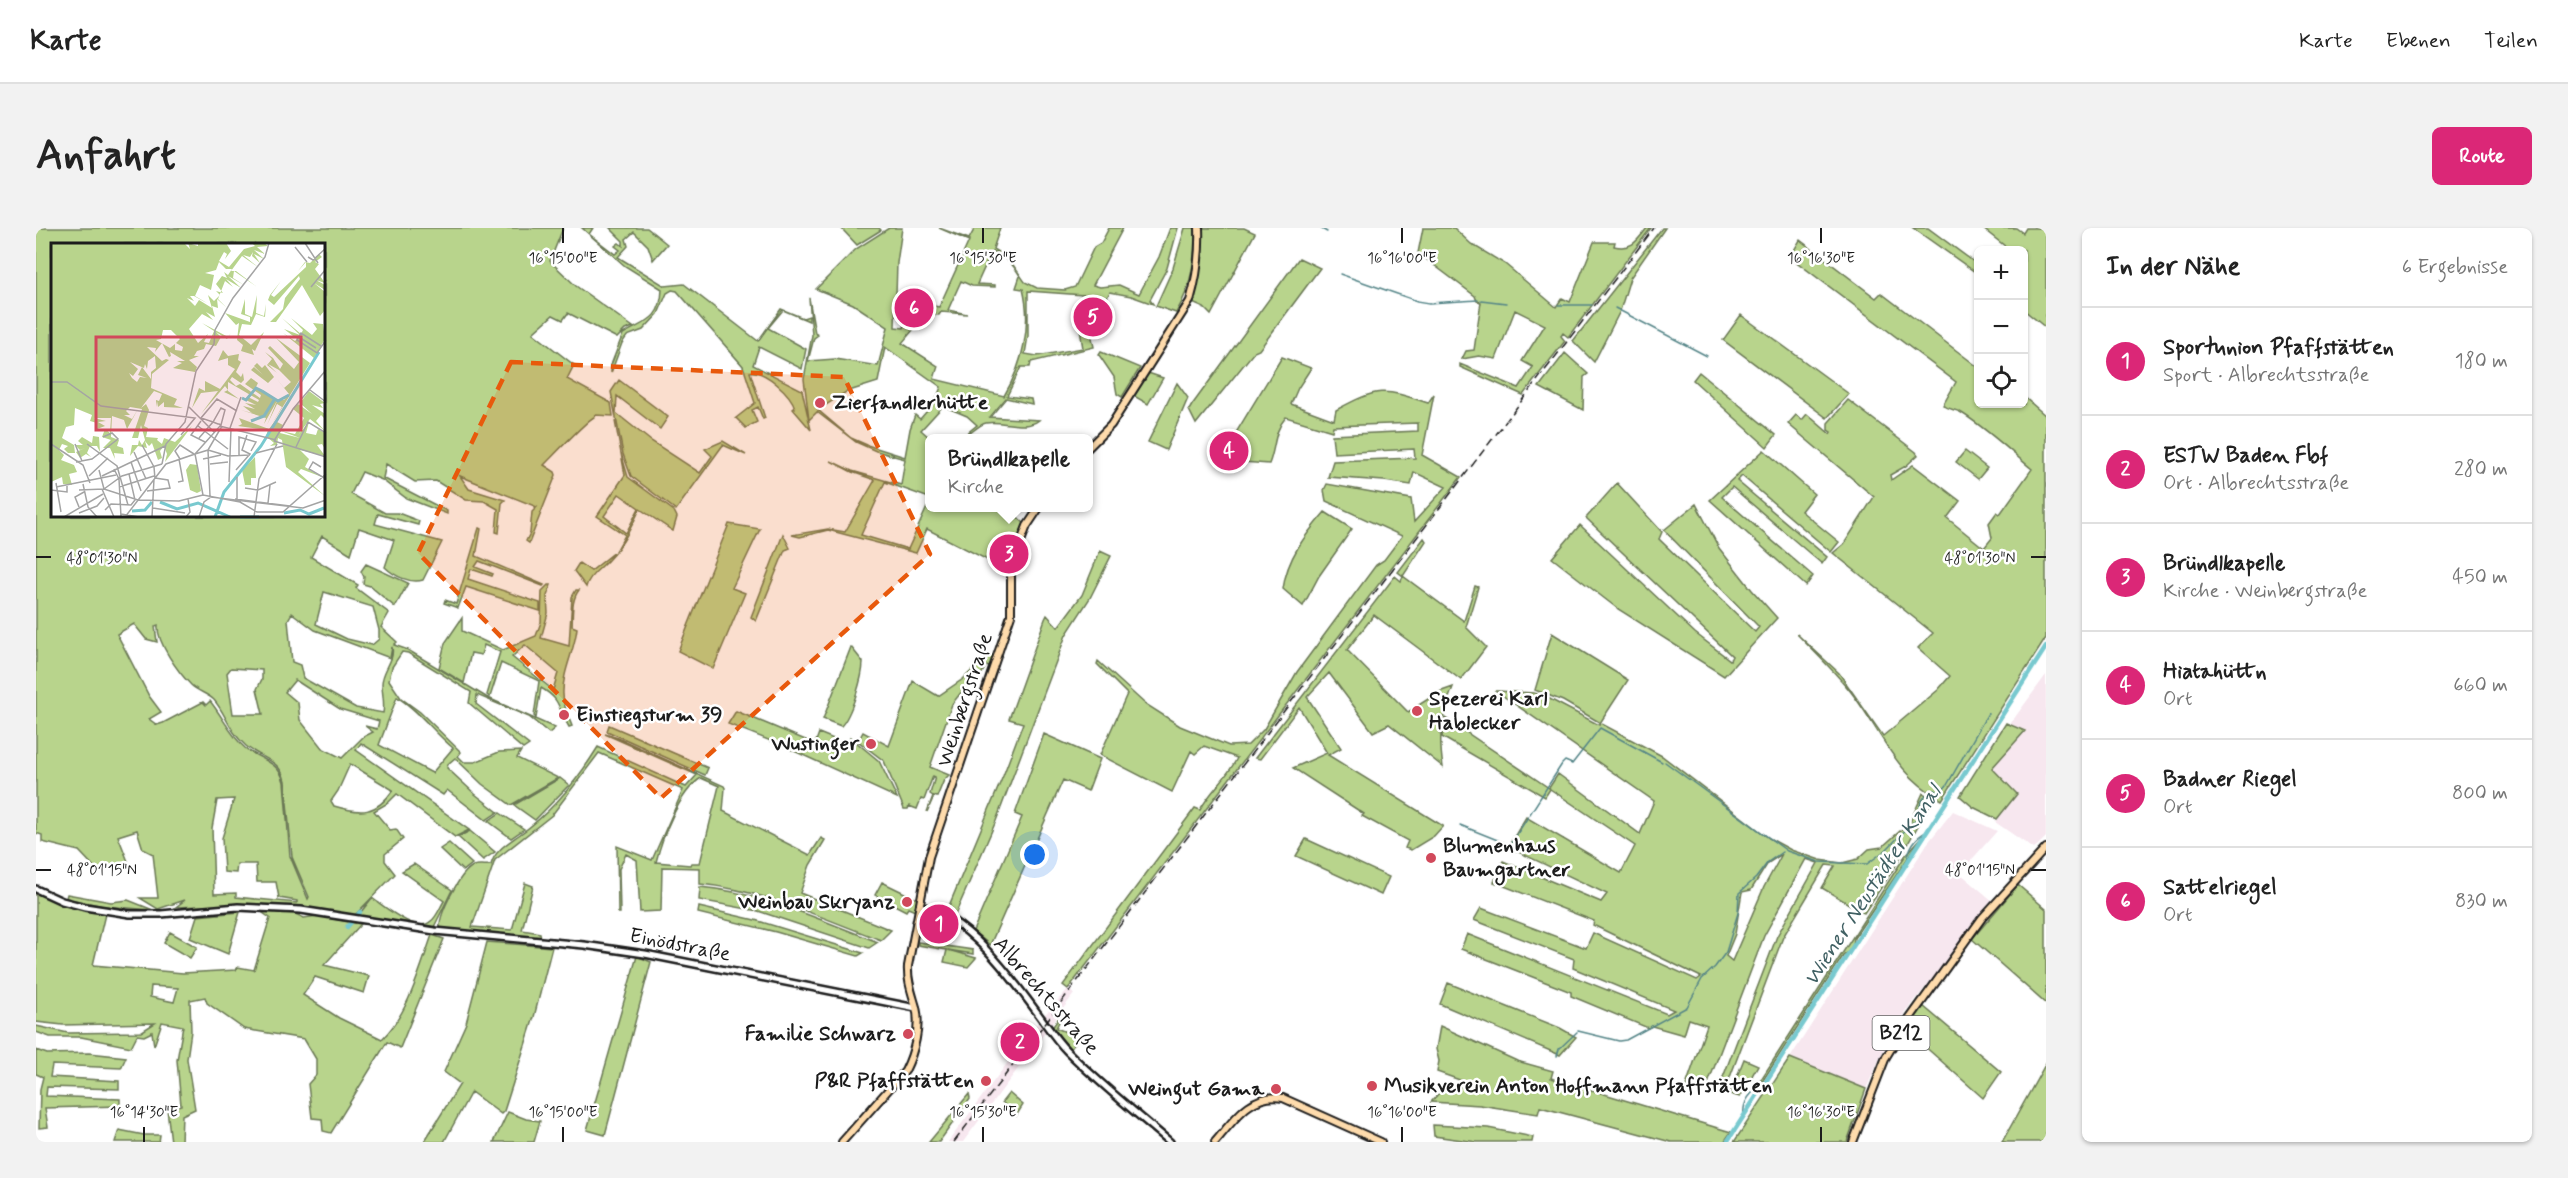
<!DOCTYPE html>
<html lang="de">
<meta charset="utf-8">
<style>
body{margin:0;font-family:Mynerve,sans-serif;background:#f2f2f2;color:#222}
.controls{position:absolute;right:18px;top:18px;display:grid;overflow:hidden;border-radius:9px;box-shadow:0 2px 4px #0004}
.controls button{width:54px;height:54px;display:grid;place-items:center;padding:0;border:0;border-bottom:2px solid #e0e0e0;background:#fff;color:#222;font:30px sans-serif}
.you{position:absolute;left:999px;top:627px;width:21px;height:21px;margin:-15px;border:4px solid #fff;border-radius:50%;background:#1a73e8;box-shadow:0 0 0 9px #1a73e833}
.badge{display:grid;place-items:center;width:39px;height:39px;border-radius:50%;background:#db2777;color:#fff;font-size:20px;font-weight:700}
.pin{position:absolute;translate:-50% -50%;border:3px solid #fff;box-shadow:0 2px 6px #0006}
.popup{position:absolute;left:889px;top:206px;width:168px;height:78px;box-sizing:border-box;display:grid;place-content:center;border-radius:9px;background:#fff;filter:drop-shadow(0 2px 4px #0005);font-size:20px;white-space:nowrap;color:#767676}
.popup b{font-size:22px;color:#222}
.popup::after{content:'';position:absolute;left:50%;top:100%;margin-left:-12px;border:12px solid transparent;border-top-color:#fff}
.list{margin:0;padding:0;list-style:none}
h2{display:flex;justify-content:space-between;align-items:center;height:78px;margin:0;padding:0 24px;font-size:26px}
h2 small{font-size:20px;font-weight:400;color:#767676}
.list li{display:grid;grid-template-columns:39px 1fr auto;gap:18px;align-items:center;box-sizing:border-box;height:108px;padding:0 24px;border-top:2px solid #e0e0e0}
.list b{display:block;font-size:22px;white-space:nowrap}
.list p{margin:0;font-size:20px;white-space:nowrap;color:#767676}
.list em{font-size:20px;font-style:normal;color:#767676}
.icon{flex:none;width:33px;height:33px;fill:none;stroke:currentColor;stroke-width:2;stroke-linecap:round;stroke-linejoin:round}
.map{position:relative;flex:none;width:2010px;height:914px;overflow:hidden;border-radius:9px}
header{display:flex;align-items:center;gap:36px;box-sizing:border-box;height:84px;padding:0 30px;background:#fff;border-bottom:2px solid #e0e0e0}
header strong{font-size:28px}
nav{display:flex;gap:33px;margin-inline-start:auto;font-size:21px}
.intro{display:flex;align-items:center;justify-content:space-between;box-sizing:border-box;height:144px;padding:0 36px}
h1{margin:0;font-size:42px}
.button{padding:15px 27px;border-radius:9px;background:#db2777;color:#fff;font-size:21px;font-weight:700}
main{display:flex;gap:36px;padding:0 36px}
aside{flex:1;background:#fff;border-radius:9px;box-shadow:0 2px 4px #0004}
.map>svg:first-child{display:block}
.built{fill:#f7e7ef}
.green{fill:#b8d48c;stroke:#6a7854;stroke-width:1.5;fill-rule:evenodd}
.lines{fill:none;stroke-linecap:round;stroke-linejoin:round}
.stream{stroke:#538487;stroke-width:1.5}
.canal{stroke:#78c9cf;stroke-width:4.5}
.minor-casing{stroke:#1c1c1c;stroke-width:10}
.major-casing{stroke:#1c1c1c;stroke-width:10}
.minor{stroke:#fff;stroke-width:5}
.major{stroke:#fedbac;stroke-width:6}
.rail{stroke:#1c1c1c;stroke-width:1.5;stroke-dasharray:9 4.5;stroke-linecap:butt}
.marked{fill:#e8590c;fill-opacity:0.2;stroke:#e8590c;stroke-width:4.5;stroke-dasharray:12 8;stroke-linejoin:round}
.ticks{fill:none;stroke:#1c1c1c;stroke-width:2}
.poi-dot{fill:#d1495b;stroke:#fff;stroke-width:2}
.labels{text-anchor:middle;dominant-baseline:central;stroke-width:5;stroke-linejoin:round;paint-order:stroke}
.shield{fill:#fff;stroke:#606060;stroke-width:1.5}
.shield-label{font-size:20px;font-weight:bold;fill:#1c1c1c}
.poi-label{font-size:21px;font-weight:bold;fill:#1c1c1c;stroke:#fff;text-anchor:start}
.street-label{font-size:21px;fill:#1c1c1c;stroke:#fff}
.water-label{font-size:22px;font-style:italic;fill:#416164;stroke:#fff}
.inset-river{fill:none;stroke:#78c9cf;stroke-width:3}
.inset-road{fill:none;stroke:#a4a4a4;stroke-width:1.5}
.view{fill:#d1495b;fill-opacity:0.15;stroke:#d1495b;stroke-width:3}
.inset-edge{fill:none;stroke:#1c1c1c;stroke-width:3}
.ticks-label{font-size:15px;text-anchor:middle;fill:#1c1c1c;stroke:#fff;stroke-width:5;stroke-linejoin:round;paint-order:stroke}
</style>
<header>
<strong>Karte</strong>
<nav><a>Karte</a><a>Ebenen</a><a>Teilen</a></nav>
</header>
<div class="intro"><h1>Anfahrt</h1><a class="button">Route</a></div>
<main>
<div class="map">
<svg width="2010" height="914" viewBox="0 0 2010 914">
<rect width="100%" height="100%" fill="#fff"/>
<filter id="ink" filterUnits="userSpaceOnUse"><feTurbulence type="fractalNoise" baseFrequency=".0167" numOctaves="2"/><feDisplacementMap in="SourceGraphic" scale="12" xChannelSelector="R" yChannelSelector="G"/><feConvolveMatrix kernelMatrix="1 2 1 2 8 2 1 2 1" color-interpolation-filters="sRGB"/></filter>
<g filter="url(#ink)">
<path class="built" d="M2010,447V609L1998,621L1959,594L1981,566L1955,540L1989,503L1974,496Z
M1917,583L1961,603L1924,645L1958,674L1872,781L1849,819L1830,861L1754,830L1891,616Z
M1032,761L1038,766L927,914H912L1003,793Z"/>
<path class="green" d="M0,0H527L514,33L540,58L597,99L589,102L581,110L532,85L527,92L517,87L497,105L538,137L531,151L575,175L577,188L559,187L558,189C551,192 517,228 508,237L519,244L520,247L493,315L490,313L494,305L496,284L501,279L424,248L433,261L469,272L466,275L463,305L460,304L462,281L448,273L430,272L400,253L379,254L350,236L347,250L411,283V286L370,270L346,252L326,244L315,266L349,285H362L383,293L382,297L342,286L339,296L406,314L387,352C375,356 358,348 349,339L358,312L323,300L315,326L286,308L275,329L322,357L320,360L353,385L345,399L361,414L358,417L372,422L450,469L519,500L513,505L493,489L441,467L440,476L493,517L487,521L433,475L435,464L372,425L366,424L356,439L353,452L365,470L384,484L425,524L422,528L428,534H439L463,524L485,523L481,530L522,550L475,577L446,556L419,530L412,536L411,540L439,566L462,584L450,592L411,562L407,567L325,515L320,522L433,602L419,609L361,566L352,575L338,583L354,602L360,601L367,611L349,626V633L359,646L316,690L259,679L218,676L140,679L149,672L122,681L104,670H122L117,626L107,621L101,602L82,608L93,636L62,643L43,623L6,614V607L0,605ZM16,16H288V288H16ZM288,364L337,379L343,402V411L336,417L311,411L280,396ZM256,385L279,402L354,430L356,419C359,433 346,442 346,456C346,467 349,474 347,485L320,480L267,450L264,437L256,434L252,392ZM98,396L110,411L121,414L119,398L122,397C120,414 143,445 155,457C161,463 172,466 178,472C190,486 193,503 210,518C225,531 244,531 249,553L256,629L273,669L272,671L254,628L248,554C243,533 224,532 209,520C194,507 187,489 174,473L170,477L167,474L127,495L121,497L113,491L125,484L113,468L81,406ZM195,440L226,442V451L221,461L227,486H197L191,445ZM259,452L304,481L343,493L341,501L329,498L337,504L327,509L306,530L286,520L264,492L262,475L249,464ZM361,469C383,482 397,504 417,520L396,545L343,517ZM314,536L357,562C340,587 325,586 298,578L295,573L302,563ZM198,571L186,610L188,644L200,645L201,636H220L221,654H240L243,670L261,673V675L200,669V665L178,666L176,600L181,572Z
M546,0H557L553,6L579,26L584,22L579,18L583,15L587,18V13L574,0H611L631,16L617,32L612,18L598,4L590,11L592,18L582,29L629,58L648,56L722,113L745,81L767,90L773,88V93L747,82L732,100L770,121L766,141L723,119L717,137L766,162L775,202L757,181L759,180C755,166 729,142 714,144L729,190L727,191L722,179L716,182L721,194L710,200L700,190L719,175L707,138L641,63L636,62L631,65L622,86L607,102L591,108L586,115L575,145V137L587,106C609,93 625,93 626,61L589,38Z
M805,0H843L845,2L821,17Z
M853,0H866L861,35L859,99L868,100L874,68L892,77L903,79L933,13L903,0L933,11L939,0H964L957,21L973,31L989,54L1001,60L1029,62L1039,59L1058,19L1065,15L1073,0H1087L1057,57L1064,59L1083,57L1103,66L1123,29L1134,0H1142L1131,40L1114,72L1117,76L1095,68L1074,64L1057,95L1053,96L1058,119L995,134L994,139H985L971,168L995,171L996,176L970,170L954,189L1003,192C990,203 966,192 950,195C941,197 934,208 925,210L941,197L931,188L907,178L885,202L894,210L893,270L849,254L825,307L872,321L893,275L894,280H972L990,297L971,342L891,301L880,325L792,302L764,309L756,307L792,301L809,304L839,252L816,244L795,233L816,243L865,257L869,231L840,223L820,214L781,184L773,192L768,151L776,107L773,70L779,105L782,107L778,110L772,133L799,131L842,138L852,99L817,76L780,61L820,21ZM956,23C968,29 977,35 984,48L980,60L987,61C996,97 987,136 968,168L898,151L902,138L866,115L877,102L872,99L875,84L903,87L905,84L931,86L912,82L925,53L936,58L959,59V57L941,56ZM992,63L1061,68C1043,93 1041,87 1047,120L1001,128L989,126L992,108ZM849,119L905,159L899,174L884,191L879,187L874,201L869,229L831,217L815,210L782,182L810,164L842,154Z
M1149,0H1159C1159,32 1156,58 1140,85L1120,78L1137,40Z
M1165,0H1208L1219,5L1175,87L1168,80L1154,74C1167,52 1166,25 1165,0Z
M1387,0H1418L1435,16L1469,36L1520,79L1526,70L1534,74L1558,14H1579L1578,18C1596,22 1601,13 1611,0H1615L1532,109L1527,105L1525,108L1529,113L1487,167L1424,139V136L1483,160L1497,139L1486,133L1509,97L1479,82L1460,131L1443,128L1426,131L1430,123L1438,122L1445,74L1441,73L1439,68L1382,25Z
M1626,0H1629L1594,50L1584,83L1558,134L1537,113Z
M1877,0H1892L1942,37V46Z
M1946,0H1980L1987,5L1990,0H2010V100L1988,82V22H1974Z
M1764,12L1840,70L1845,65L1942,139V176H1988V169L2010,188V410L1906,572C1859,546 1848,508 1818,468C1801,445 1780,426 1761,406L1803,445L1847,508L1902,462L1914,448L1882,420L1897,405L1797,325L1808,316L1838,269L1752,196L1760,187L1766,192L1771,186L1794,206L1795,204L1792,202V195L1812,172L1880,224L1882,227L1870,238L1854,247L1855,252L1877,237L1924,273L1911,290L1948,320L1956,310L1953,295L1961,284L1964,286L1996,241C1974,223 1949,199 1924,184C1918,181 1913,182 1907,177L1920,154L1754,29Z
M1263,30L1284,40L1223,122L1218,124L1160,196L1153,182L1156,177Z
M1705,87L1813,166L1791,190L1687,112Z
M1065,124L1104,140L1086,169L1081,166L1078,149L1063,127Z
M1529,125L1552,146L1548,149L1547,182L1503,159Z
M1246,129L1275,140L1262,160L1255,176L1298,192L1300,182C1343,159 1346,160 1392,175L1398,166L1386,227L1425,249L1032,761L1027,757L1159,580L1164,582C1174,563 1192,549 1201,530L1168,518L1159,526L1155,523L1136,564L1064,527L1091,466L1061,436L1062,433L1108,475L1144,498L1193,518L1212,517L1228,501L1261,444L1340,337L1348,332L1366,308L1290,273L1288,262L1291,256L1375,271L1378,294L1410,259L1378,244L1375,257L1348,253L1292,249L1297,233L1379,230L1378,221L1298,225L1296,207L1382,203V195L1297,198L1296,203L1250,189C1237,204 1240,219 1233,236L1193,233L1190,221Z
M1663,144L1740,207L1731,219L1657,152Z
M1112,145L1127,150L1112,176L1098,168Z
M583,152L632,189L624,201L581,168L580,185L615,213L664,245L676,228L669,221L687,213L710,227L687,217L640,282L595,248L587,226L575,164Z
M1141,155L1152,170L1130,222L1112,214Z
M579,193L585,225L592,249L638,283L641,289L637,303L604,281C592,306 585,321 564,340C558,345 552,351 550,359L538,343L543,335L555,343L580,323L589,307L561,288L589,247ZM583,266L603,280L590,305L568,288Z
M1728,222L1778,266L1765,283L1803,314L1795,324L1706,248L1701,253L1791,329L1786,336L1696,259L1686,269L1777,348L1770,358L1674,272Z
M1929,223L1951,240L1942,251L1920,234Z
M1581,255L1626,304L1623,311L1719,404L1723,399L1628,302L1660,276L1683,320L1716,362L1741,390L1688,448L1582,381L1516,330L1544,297L1659,405L1694,432L1696,428L1550,290Z
M1289,284L1316,301L1283,348L1267,378L1247,361C1251,330 1269,307 1289,284Z
M693,296L724,301L696,360L709,365L677,441L642,423Z
M443,300L445,301L440,328L508,357L507,358L443,333L439,339L457,346L456,348L435,341L432,351L504,375V383L430,359L422,380L408,375L409,372L420,376Z
M747,306L754,320L749,322L720,393L715,389Z
M1388,310L1390,313L1367,348L1428,393L1439,358L1442,359L1430,399L1450,419L1425,452L1338,387L1311,422L1372,484L1403,464L1417,459C1405,490 1402,506 1407,539L1353,496L1337,504L1293,445L1271,469L1305,520L1292,527L1407,598L1398,608L1375,622L1369,620L1372,613L1326,588L1328,586L1257,540L1291,525L1263,479L1224,531L1219,530L1359,348L1365,353L1367,348L1362,344Z
M1064,323L1075,328L1054,370L1030,407L960,593L919,687L913,678L967,548L987,495L973,491L1009,391L1011,387L1022,399L1046,367Z
M330,336L372,355L359,379L334,358L327,356L328,349L325,343Z
M512,357H515L511,368L512,385L505,410L533,418L536,369L540,362H543C535,372 537,386 536,398L541,400C539,422 526,444 527,466C527,478 532,488 536,498L533,499C521,480 526,472 505,460L500,490L498,488L503,453L465,435L454,469L451,467L464,424L448,417L445,427L435,425L428,455L403,440L409,415L426,390V403L467,422L500,408L505,394L506,363ZM489,417L522,445L517,462L476,429Z
M1516,405L1592,452L1564,495L1626,528L1733,610L1755,622L1784,632L1806,635L1822,631L1833,621L1846,619L1874,594L1887,565L1897,571L1857,642L1828,685L1786,660L1799,638L1790,637L1747,709L1688,865H1681L1741,708L1782,635L1770,631L1728,708L1670,861L1650,858L1671,797L1653,791L1648,807L1616,798L1612,800L1535,768V764L1425,721L1431,706L1631,786L1638,782L1537,740L1538,731L1438,692L1445,680L1550,720L1557,705L1661,752L1665,749L1557,697L1558,693L1458,654L1467,633L1565,674L1571,666L1472,619L1490,589L1585,645L1599,618L1514,561L1509,569L1406,509L1409,490L1513,560L1522,546L1604,606L1618,573L1460,463L1498,465L1508,468L1563,497V494L1527,473L1499,462ZM1746,626L1728,659L1696,733L1690,728L1699,706L1706,664L1715,662L1732,635Z
M815,419L827,434C827,449 815,488 805,498L787,491Z
M958,427L953,439L950,438L945,447L937,449L916,476L894,539L913,547L908,552L901,569L898,568L891,584L897,568L894,566L899,549L897,548L888,572L885,571L881,581L873,578L872,581H868L848,533L822,513L827,504L853,518L877,453L902,468L927,451L951,428Z
M700,483L779,516L783,505L812,517L814,509L843,533L861,570L745,517L692,496Z
M1970,495L1989,503L1956,540L1981,566L1961,591L1937,579L1924,568Z
M573,497L672,540L669,547L571,503Z
M569,506L582,510L688,558L689,560L687,583L774,627L785,610L789,612L774,637L764,665L855,702L845,712C786,690 727,662 664,656V640L626,639L625,683L604,684L601,632L590,626L583,641L584,685H582L581,618L616,632L647,562L563,525L516,587L459,632L436,699L476,702L489,655L497,658L486,702L504,705L505,710L404,700C402,688 424,644 437,638C443,636 450,638 455,637C458,623 472,615 483,607C516,584 541,553 562,519L650,559L661,547ZM665,550L683,558L664,635H655L654,637L620,634C626,610 643,564 665,550Z
M1008,506L1064,531L1052,563L1027,552L954,717L937,703L986,589L979,586Z
M524,550L533,557L499,592L478,577Z
M464,585L488,601L475,610L452,593Z
M434,603L459,624L447,632L422,609Z
M1886,609L1818,710C1818,718 1814,724 1807,728L1724,857L1722,856L1869,628Z
M1270,611L1353,649L1345,667L1260,628Z
M413,615L436,636L427,643L404,621Z
M378,636L416,662L398,699L321,689L336,670C348,678 381,707 395,693C401,689 404,679 408,673L366,643Z
M846,654L881,671L879,683L872,680L870,683L839,667Z
M1982,657L2010,681V776L1936,711Z
M664,659C725,664 784,692 842,714L833,720L722,683L663,672Z
M0,665L39,680L69,686L57,737L147,745L200,742L202,739L218,742L234,690L227,685L232,682L253,683L268,690L281,688L325,696L288,737L333,748L328,765L279,749L267,767L303,790L346,811C372,786 384,741 396,707L408,711L364,820L351,814L295,905L287,903L286,891L276,890L272,856L280,847V831L268,811L208,801L171,775L169,769L154,772L155,803L151,831L159,881L146,887L145,914H135L131,881L145,877L141,832L147,798L126,794L118,818L116,804L108,808L101,807L95,819L45,809H14L0,804V798L32,805L105,804L119,795L27,797L0,794ZM115,758L142,760L138,774L114,769Z
M31,666L75,674L92,672L117,682L67,678L30,670Z
M663,679L719,692L827,725L822,728L740,704L662,685Z
M204,684L192,726L154,710L161,688Z
M134,704L161,719L154,730L128,715Z
M451,714L516,719L498,789L468,883L465,886L435,864L408,914H388L424,856L408,844L430,795Z
M882,714L937,722V726L912,722L940,730L932,739L908,734L911,722L882,717Z
M601,728L615,734L569,907L551,902Z
M1412,755L1524,800L1540,809L1524,827L1404,776Z
M1887,778L1965,844L1947,870L1869,801Z
M1024,788H1026L1020,800L1043,809L1034,822L1016,800Z
M1404,798L1481,833L1517,843L1515,850L1695,904L1688,914H1635L1504,879L1502,886L1444,877L1395,874L1403,865L1435,856L1401,844L1403,833L1400,821Z
M0,822L11,826L53,825L90,829L85,840L16,837L14,849L83,853V861L11,859L10,868L84,871V878L9,880L12,899L3,900L4,861L7,849L0,846Z
M1754,830L1830,861L1811,914H1698Z
M1708,831L1722,837L1704,869L1694,866Z
M2010,835V914H1966Z
M973,865L987,877L980,888L966,874Z
M933,866L934,871L903,914H893Z
M472,884L490,891L504,893L498,914H458Z
M1397,897L1452,900L1497,909L1496,914H1441L1398,908Z
M83,902L108,907H124L123,914H79Z"/>
<g class="lines">
<path class="stream" d="M1284,0L1291,4
M1304,46L1381,73L1393,75L1442,72
M1445,72L1470,75
M1522,77H1556
M1579,80L1671,128
M1629,534L1751,623L1783,634L1831,636L1850,622L1881,590L1885,574L1890,567
M1894,564L1899,562L1904,565L1911,557L1952,485
M1424,597L1474,617L1526,536L1529,533L1536,536L1564,500L1626,534
M1871,635C1872,621 1879,609 1892,603
M1521,828L1523,821L1542,803L1583,813L1590,812L1651,779L1666,751L1679,739L1690,724L1702,685L1703,665L1720,650L1732,634L1746,624
M1708,888C1706,875 1715,862 1727,858"/>
<path class="canal" d="M311,699L324,684
M1691,914L2010,419"/>
<g class="minor-casing">
<path id="minor" d="M0,661L26,673L49,679L94,686H125L202,679L265,682L399,703L548,717L609,726L880,780
M884,678C930,688 973,746 1000,783C1010,796 1019,811 1031,823C1063,855 1099,884 1134,914"/>
</g>
<g class="major-casing">
<path id="major" d="M1052,220L1075,197L1154,73C1161,49 1164,25 1163,0
M806,914L869,843C878,825 885,799 880,779C876,765 871,752 872,738L893,629L975,387V339L991,298L1003,280
M1179,914C1198,892 1215,864 1247,870L1345,914
M1817,914L1850,829L1872,793L1946,690L2010,620"/>
</g>
<use href="#minor" class="minor"/>
<use href="#major" class="major"/>
<path class="rail" d="M918,914L1618,0"/>
</g>
</g>
<path class="marked" d="M475,134L808,149L894,326L625,570L382,325Z"/>
<path class="ticks" d="M527,0V15M947,0V15M1366,0V15M1785,0V15M0,329H15M1995,329H2010M0,642H15M1995,642H2010M108,899V914M527,899V914M947,899V914M1366,899V914M1785,899V914"/>
<g class="poi-dot">
<circle cx="784" cy="175" r="6"/>
<circle cx="1381" cy="483" r="6"/>
<circle cx="528" cy="487" r="6"/>
<circle cx="835" cy="516" r="6"/>
<circle cx="1395" cy="630" r="6"/>
<circle cx="871" cy="674" r="6"/>
<circle cx="872" cy="806" r="6"/>
<circle cx="950" cy="853" r="6"/>
<circle cx="1336" cy="858" r="6"/>
<circle cx="1240" cy="861" r="6"/>
</g>
<g class="labels">
<rect class="shield" x="1836.5" y="788" width="57" height="34" rx="4.5"/>
<g class="shield-label">
<text x="1865" y="805">B212</text>
</g>
<g class="poi-label">
<text x="796" y="175">Zierfandlerhütte</text>
<text x="1393" y="471">Spezerei Karl<tspan x="1393" dy="24">Hablecker</tspan></text>
<text x="540" y="487">Einstiegsturm 39</text>
<text x="823" y="516" text-anchor="end">Wustinger</text>
<text x="1407" y="618">Blumenhaus<tspan x="1407" dy="24">Baumgartner</tspan></text>
<text x="859" y="674" text-anchor="end">Weinbau Skryanz</text>
<text x="860" y="806" text-anchor="end">Familie Schwarz</text>
<text x="938" y="853" text-anchor="end">P&amp;R Pfaffstätten</text>
<text x="1348" y="858">Musikverein Anton Hoffmann Pfaffstätten</text>
<text x="1228" y="861" text-anchor="end">Weingut Gama</text>
</g>
<g class="street-label">
<text transform="translate(929 472) rotate(-72)">Weinbergstraße</text>
<text transform="translate(644 717) rotate(11)">Einödstraße</text>
<text transform="translate(1010 768) rotate(49)">Albrechtsstraße</text>
</g>
<g class="water-label">
<text transform="translate(1837 658) rotate(-57)">Wiener Neustädter Kanal</text>
</g>
</g>
<g transform="translate(15 15)">
<rect width="274" height="274" fill="#fff"/>
<path d="M0,0H133L139,6L137,0L147,3V0H175L180,8L174,16L176,11L173,9L168,18L178,24L193,6L204,3L201,0H213L217,3L206,4L214,11L203,7L213,16L203,11L209,20L201,13L202,9L199,14L192,12L207,24L191,13L180,28H185L206,44L183,28L182,35L193,42L177,33L190,45L175,36L182,44L174,38L167,56L176,65L166,56L167,65L161,63L164,74L155,69L162,77L151,71L138,86L147,100L157,91L153,99L158,100L163,88L151,80L177,94L180,90L176,96L165,89L170,94L165,103L155,101L153,106L146,108L143,113H148L138,117L146,124L144,129L122,125L131,120L126,118H134L119,109L120,113L118,114L111,100L104,109L105,105L96,104L111,118L115,116L118,117L101,131L100,145L126,156L123,162L132,165L113,164V159L107,164L106,158L105,164V157L108,158L111,151L103,148L90,165L95,161L98,167L93,183L97,185L95,194L107,195L110,189L106,197L111,201L113,195L124,199L141,183L114,219L116,211L113,203L109,208L111,215L107,217L101,200L98,203L94,198L96,205L87,203L79,213L81,202H87L88,197L91,202L94,197L90,182L87,195H81L91,166L79,164L75,168L79,172H73L81,176L87,166L76,186L73,177L61,173L60,194L68,197L66,203L72,205L73,211L63,210L64,216L59,205H52L60,197L51,194L54,186L59,190L60,175H43L55,178L47,179L54,183L46,186V180L39,178L41,172L24,165L23,182L15,184L11,195L23,202L24,210H17L13,206L17,203L11,201L8,207L13,212L10,217L23,222L26,229L18,231L21,242L12,241L11,234L0,239ZM168,19L175,26H181L177,32L173,29L176,35L171,33L165,41L172,50L165,48L169,52L163,58L157,52L161,65L148,57L144,63L136,55L143,58L139,53H143L152,58L156,60L144,53L149,42L160,47L163,32L154,30L165,27ZM112,87H120L129,96L125,100L132,104L131,108L124,107V101L119,105L105,97L110,96ZM104,113L105,125L100,129V136L91,124L87,132L96,135L89,134L86,139L81,135L78,130L82,133L87,126L79,119L93,125L94,121L96,126L97,118ZM268,11L271,14L264,19L268,21L264,26L274,40L265,37L274,42V47L263,40L274,49V67L269,73L251,42L225,79H219L232,66L234,55L249,36L248,33L223,62L217,57L219,52L230,38L220,52L223,54L255,24V19L247,28L254,19L259,20ZM206,52L205,70L213,73L215,61L214,74L205,71L200,82L191,81L188,92L200,102L213,89L204,108L201,106L203,112L190,108L192,102L186,97L188,80L185,82L174,70L199,79V74L190,71L194,56V71L201,74ZM231,75L250,91L252,87L240,75L261,92L266,86L262,80L272,81L274,96L263,115L232,90L244,98L246,96L233,86L249,92ZM225,95L259,120L221,181L231,164L226,161L216,182L226,158L213,181L215,175L190,167L201,170L192,163L204,166L194,160L205,162L195,157L197,154L207,159L208,157L177,139V148L188,156L173,149L177,147L174,143L150,171L167,148L150,150L141,165L148,145L154,148V138L169,146L184,126L177,122V115L167,118L172,107L177,113L188,111L187,117L190,119L185,129L190,134L192,130L193,137L190,140L181,134L179,137L185,143L189,141L209,155L210,152L194,141L200,135L207,140L205,144L222,156L233,157L238,151L225,135L233,145L240,139L228,127L217,121L226,130L216,122L221,116L214,109L222,115L229,126L232,121L217,105L219,103L243,126L248,119ZM206,120L211,125L214,122L223,134L217,140L200,127L203,124L212,132L203,123ZM258,148L274,160L269,161L272,165L261,162L274,171V176L270,172L265,178L274,188L259,176L247,192L258,179L255,190L265,192L267,186L274,190V206L271,201L266,202L274,213L249,207L258,216L254,224L271,234L250,226L247,229L274,253L235,224L231,197L227,195L226,202L219,203L223,200L215,193L217,187L187,183L191,181L188,175L218,186L224,178L232,182L229,190L249,195L230,188L244,191L253,175L242,166L247,161L261,171L249,160ZM42,193L48,194L49,209L46,203H39L36,210L40,214L35,211L29,215L25,209L34,205L29,207L24,202H32L27,198L31,194L41,200ZM204,214L205,235H200V242H194L191,227ZM139,221L146,222L150,248L146,250L139,247L135,227Z" fill="#b8d48c" fill-rule="evenodd"/>
<path class="inset-river" d="M211,148L227,158L238,152M191,155L195,157L205,145L211,148M200,178L213,173L223,157M109,259L126,266L147,260L179,274M81,268L94,267L101,259M233,270L249,267L258,271L273,265M164,274L173,249L210,203L268,109M189,274H208"/>
<path class="inset-road" d="M254,0L267,20M244,4L256,19M257,14L262,17L275,5M260,44L275,26M248,94L265,105M270,103L250,90L246,97L266,110L275,97M0,139H16L50,163L144,175L130,192M259,147L275,159M137,163L163,189M150,178L140,192L154,199M147,183L177,206M179,185L190,154M148,195L162,179L170,165L174,167L170,182L168,181H167L162,179L150,175L166,156L186,168M223,198L242,166L275,127M223,198L275,214M0,201L32,222L39,240M24,201L31,218M36,201L66,223L77,262M91,202L103,224L104,236M245,204L257,179L275,190M157,207L159,253M157,207L177,213L199,212M83,209L95,236M205,210L232,203M188,212V194L205,199L200,208M129,216L124,208L129,202L143,211M152,216L170,212M25,219L41,216L67,196L61,190L52,194M80,219L90,248M111,221L115,201L134,179L145,128L163,101L164,87L182,55L214,14L218,0M159,221L177,219M270,224L262,219L258,226L275,236M63,226L68,236L70,274M48,227L53,246M185,227L199,211L191,207L196,192M38,233L57,215M51,233L114,203M186,234V256M127,239L132,238L128,216M178,239L180,186M5,240L10,269M32,241L37,264L46,274M5,244L65,232M68,244L103,233M194,245L207,247L225,239M51,246L63,274M53,246L71,233L111,221M0,247L16,249V243M28,247L53,246L87,257L128,258L152,252L189,259L206,269H232L275,231M96,248L119,245L117,237L104,235M152,252L144,211L157,207L171,183M184,256L239,263M217,260L219,242M28,264L24,254L33,249M102,265L134,270M54,267L60,261L80,262L84,257L78,231M28,270L46,263L53,255M70,271L88,274M13,274L52,251M74,274L115,221L144,211L169,183L225,197M101,274L103,236M135,274L139,269L137,256M148,274L153,259L160,254L252,265L275,257M203,274L208,236L226,201"/>
<path class="view" d="M45,94H250V187H45Z"/>
<rect width="274" height="274" class="inset-edge"/>
</g>
<g class="ticks-label">
<text x="527" y="35">16°15'00"E</text>
<text x="947" y="35">16°15'30"E</text>
<text x="1366" y="35">16°16'00"E</text>
<text x="1785" y="35">16°16'30"E</text>
<text x="66" y="335">48°01'30"N</text>
<text x="1944" y="335">48°01'30"N</text>
<text x="66" y="647">48°01'15"N</text>
<text x="1944" y="647">48°01'15"N</text>
<text x="108" y="889">16°14'30"E</text>
<text x="527" y="889">16°15'00"E</text>
<text x="947" y="889">16°15'30"E</text>
<text x="1366" y="889">16°16'00"E</text>
<text x="1785" y="889">16°16'30"E</text>
</g>
</svg>
<div class="controls">
<button>+</button>
<button>−</button>
<button><svg class="icon" aria-label="locate" viewBox="0 0 24 24"><circle cx="12" cy="12" r="6"/><path d="M12 2v4M12 18v4M2 12h4M18 12h4"/></svg></button>
</div>
<div class="you"></div>
<div class="pin badge" style="left:903px;top:696px">1</div>
<div class="pin badge" style="left:984px;top:814px">2</div>
<div class="pin badge" style="left:973px;top:326px">3</div>
<div class="popup"><b>Bründlkapelle</b>Kirche</div>
<div class="pin badge" style="left:1193px;top:223px">4</div>
<div class="pin badge" style="left:1057px;top:89px">5</div>
<div class="pin badge" style="left:878px;top:80px">6</div>
</div>
<aside>
<h2>In der Nähe<small>6 Ergebnisse</small></h2>
<ul class="list">
<li><span class="badge">1</span><div><b>Sportunion Pfaffstätten</b><p>Sport · Albrechtsstraße</p></div><em>180 m</em></li>
<li><span class="badge">2</span><div><b>ESTW Baden Fbf</b><p>Ort · Albrechtsstraße</p></div><em>280 m</em></li>
<li><span class="badge">3</span><div><b>Bründlkapelle</b><p>Kirche · Weinbergstraße</p></div><em>450 m</em></li>
<li><span class="badge">4</span><div><b>Hiatahüttn</b><p>Ort</p></div><em>660 m</em></li>
<li><span class="badge">5</span><div><b>Badner Riegel</b><p>Ort</p></div><em>800 m</em></li>
<li><span class="badge">6</span><div><b>Sattelriegel</b><p>Ort</p></div><em>830 m</em></li>
</ul>
</aside>
</main>
